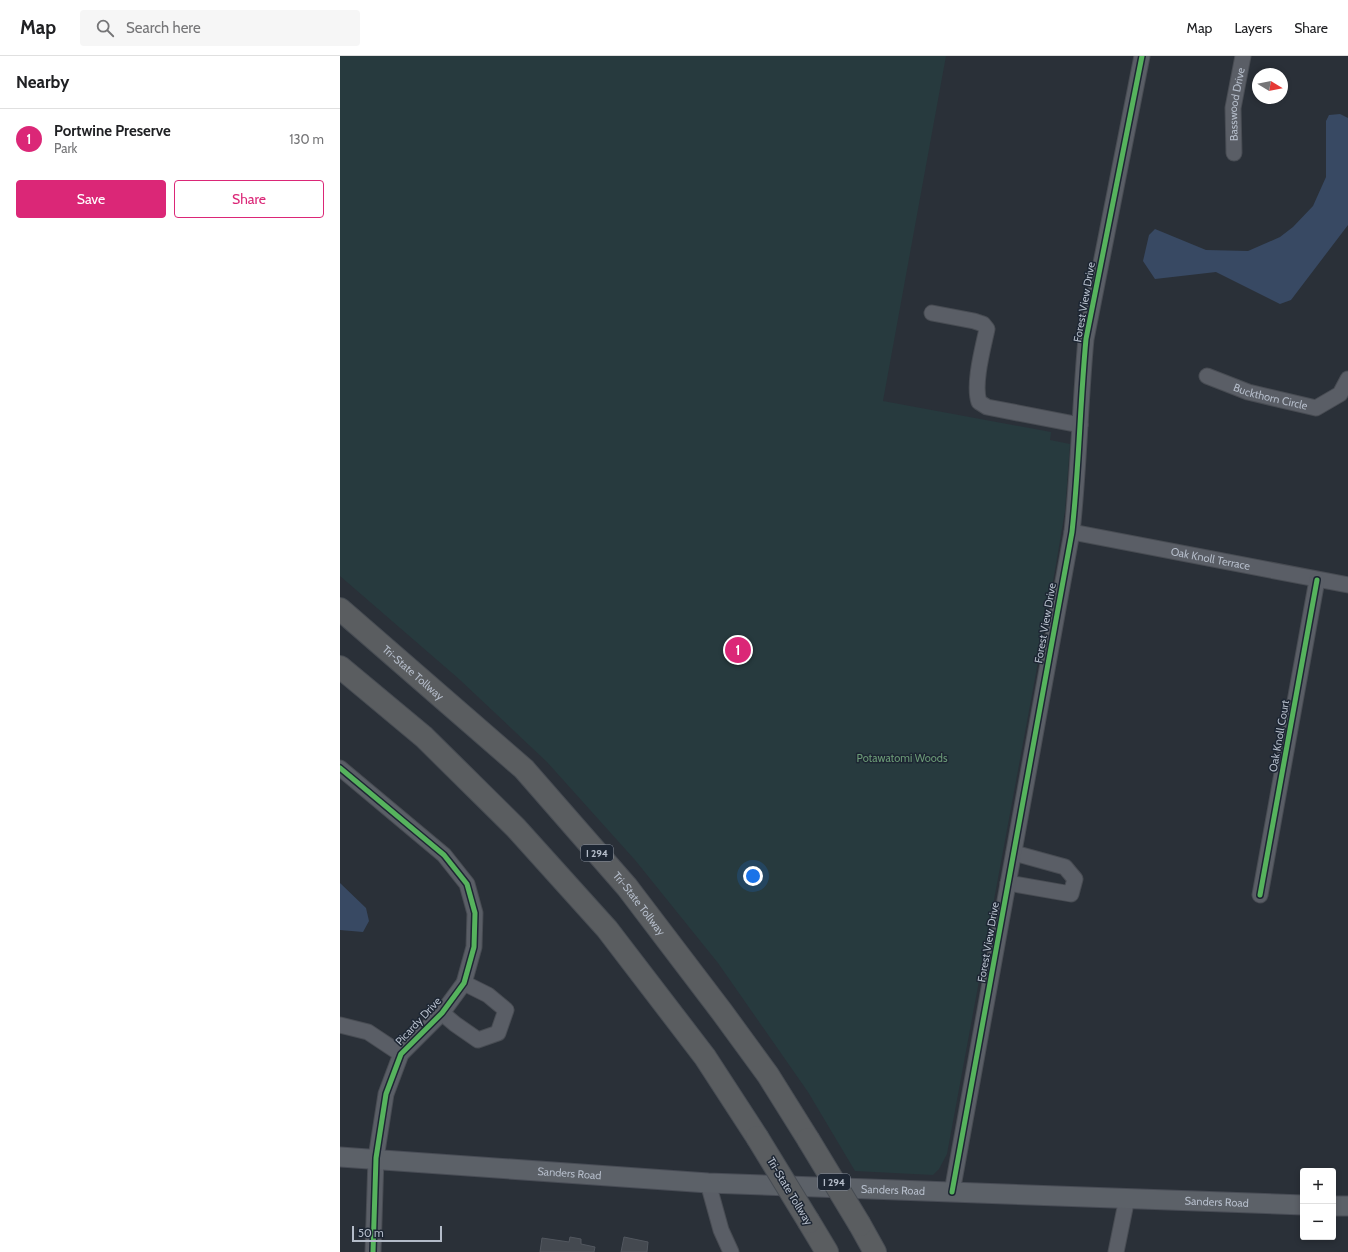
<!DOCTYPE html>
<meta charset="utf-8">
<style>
body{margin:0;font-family:Cabin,sans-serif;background:#f6f6f6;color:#202124}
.controls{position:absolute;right:12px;bottom:12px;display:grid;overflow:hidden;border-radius:4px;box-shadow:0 2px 6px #0003}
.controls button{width:36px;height:36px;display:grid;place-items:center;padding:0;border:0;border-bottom:1px solid #e0e0e0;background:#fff;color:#202124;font:20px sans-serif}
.compass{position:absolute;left:912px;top:12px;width:36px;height:36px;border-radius:50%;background:#fff;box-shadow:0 2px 6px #0003;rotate:100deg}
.scale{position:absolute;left:12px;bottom:10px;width:90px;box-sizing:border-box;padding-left:4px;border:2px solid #b4bcc9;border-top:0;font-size:11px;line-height:14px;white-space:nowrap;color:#b4bcc9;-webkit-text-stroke:3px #1d2633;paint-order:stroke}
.you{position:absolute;left:413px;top:820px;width:14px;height:14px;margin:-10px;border:3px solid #fff;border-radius:50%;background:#1a73e8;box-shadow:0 0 0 6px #1a73e833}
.badge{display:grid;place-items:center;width:26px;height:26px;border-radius:50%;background:#db2777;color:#fff;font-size:13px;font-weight:700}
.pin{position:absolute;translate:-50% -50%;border:2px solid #fff;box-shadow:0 1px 4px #0006}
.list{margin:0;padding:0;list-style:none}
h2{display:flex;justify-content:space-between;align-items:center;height:52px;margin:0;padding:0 16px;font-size:17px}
h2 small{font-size:13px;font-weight:400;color:#757577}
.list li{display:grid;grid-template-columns:26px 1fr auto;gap:12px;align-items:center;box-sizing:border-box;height:60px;padding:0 16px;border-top:1px solid #e0e0e0}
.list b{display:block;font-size:15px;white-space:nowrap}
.list p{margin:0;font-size:13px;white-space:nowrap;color:#757577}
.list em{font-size:13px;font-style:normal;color:#757577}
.actions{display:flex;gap:8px;padding:12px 16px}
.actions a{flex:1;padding:9px 0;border:1px solid #db2777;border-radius:4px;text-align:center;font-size:14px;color:#db2777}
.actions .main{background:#db2777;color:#fff}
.icon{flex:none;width:22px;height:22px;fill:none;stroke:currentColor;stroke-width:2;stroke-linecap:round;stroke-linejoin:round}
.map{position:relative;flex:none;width:1008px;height:1196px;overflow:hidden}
header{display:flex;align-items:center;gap:24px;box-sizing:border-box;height:56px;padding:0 20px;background:#fff;border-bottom:1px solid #e0e0e0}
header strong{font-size:19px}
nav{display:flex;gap:22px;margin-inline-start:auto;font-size:14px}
.search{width:280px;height:36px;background:#f6f6f6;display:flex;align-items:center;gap:10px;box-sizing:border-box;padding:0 14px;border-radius:4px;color:#757577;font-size:15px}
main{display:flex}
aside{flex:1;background:#fff}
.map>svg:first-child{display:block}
.green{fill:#273a3e}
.water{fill:#384963}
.building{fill:#444950;stroke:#52575f}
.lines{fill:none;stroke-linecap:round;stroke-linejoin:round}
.minor-casing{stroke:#484c53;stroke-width:17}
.major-casing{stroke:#484c55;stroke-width:21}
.highway-casing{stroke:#474c53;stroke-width:24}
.minor{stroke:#5a5e66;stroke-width:15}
.major{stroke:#5c6168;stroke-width:19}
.highway{stroke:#5a5d60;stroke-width:22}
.highway-bridge-casing{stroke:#474c53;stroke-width:24;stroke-linecap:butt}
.highway-bridge{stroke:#5a5d60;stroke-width:22}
.cycleway-casing{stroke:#1d2633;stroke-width:8}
.cycleway{stroke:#56b35d;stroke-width:5}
.labels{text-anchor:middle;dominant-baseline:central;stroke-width:3;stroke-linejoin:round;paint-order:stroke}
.shield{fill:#1d2633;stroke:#878f9c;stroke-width:1}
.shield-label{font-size:10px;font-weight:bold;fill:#b4bcc9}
.street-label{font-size:11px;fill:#b4bcc9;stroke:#1d2633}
.park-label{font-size:11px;fill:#6b9a76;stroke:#1d2633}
</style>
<header>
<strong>Map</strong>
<div class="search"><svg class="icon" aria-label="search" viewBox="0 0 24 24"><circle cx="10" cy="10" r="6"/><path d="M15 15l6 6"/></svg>Search here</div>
<nav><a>Map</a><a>Layers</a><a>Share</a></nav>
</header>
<main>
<aside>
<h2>Nearby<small></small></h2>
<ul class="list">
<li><span class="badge">1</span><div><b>Portwine Preserve</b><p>Park</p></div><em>130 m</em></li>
</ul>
<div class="actions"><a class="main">Save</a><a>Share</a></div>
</aside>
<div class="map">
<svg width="1008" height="1196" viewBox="0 0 1008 1196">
<rect width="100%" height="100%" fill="#2a3038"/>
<path class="green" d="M0,0H606L543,345L711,376L710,384L730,388L725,455L715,514L607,1098L599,1113L593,1119L515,1115L468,1036L378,907L295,804L207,706L119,623L0,520Z"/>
<path class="water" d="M1000,58L1008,62V169L951,244L940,248L876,216L815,223L803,205L809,179L815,173L866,194L908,195L940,181L953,171L973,150L986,121V65L989,59Z
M0,827L26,852L29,865L23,876L0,874Z"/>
<path class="building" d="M230,1181L241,1183V1188L255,1191L254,1196H200L202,1182L229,1186Z
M284,1181L308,1186L307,1196H281Z"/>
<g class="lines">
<g class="minor-casing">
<g id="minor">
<path id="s1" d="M894,97L893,52L903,0"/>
<path d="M592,257L634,265L643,268L647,273C643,292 633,328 639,346L647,351L740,369"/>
<path id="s2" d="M867,320L908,336L976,352L1000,338L1008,323"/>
<path id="s3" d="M732,476L1008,529"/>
<path d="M0,712L104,799L127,828L135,857L134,891L124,927L102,957L61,998L46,1038L36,1102L33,1196"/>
<path d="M668,827L731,838L735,823L725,811L674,797"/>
<path d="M920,839L977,524"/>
<path d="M102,957L115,968L138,984L158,977L166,954L148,939L124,927"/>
<path d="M0,969L28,976L61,998"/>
<path d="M368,1127L381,1174L391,1196"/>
<path d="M612,1136L732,476C739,412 740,347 746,283L802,0"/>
<path d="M776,1196L787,1142"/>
</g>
</g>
<g class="major-casing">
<g id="major">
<path id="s4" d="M0,1101L368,1127L963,1149"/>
<path d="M993,1150H1008"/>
</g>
</g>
<g class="highway-casing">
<g id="highway">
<path id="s5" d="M0,553L184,713L287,831L382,956L428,1019L468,1083"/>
<path d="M0,611L84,681L176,772L267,873L365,1001L417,1081"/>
<path d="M469,1166L487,1196"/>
<path d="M520,1169L535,1196"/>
</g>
</g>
<use href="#minor" class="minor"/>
<use href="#major" class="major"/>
<use href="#highway" class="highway"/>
<g class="highway-bridge-casing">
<path id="highway-bridge" d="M417,1081L469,1166
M468,1083L520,1169"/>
</g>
<use href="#highway-bridge" class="highway-bridge"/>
<g class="cycleway-casing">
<path id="cycleway" d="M0,712L104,799L127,828L135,857L134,891L124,927L102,957L61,998L46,1038L36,1102L33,1196
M920,839L977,524
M612,1136L732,476C739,412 740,347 746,283L802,0"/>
</g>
<use href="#cycleway" class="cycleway"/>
</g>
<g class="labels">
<g class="shield">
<rect x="241" y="789" width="32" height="16" rx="3"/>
<rect x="478" y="1118" width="32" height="16" rx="3"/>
</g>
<g class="shield-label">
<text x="257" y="797">I 294</text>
<text x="494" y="1126">I 294</text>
</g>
<g class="street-label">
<text stroke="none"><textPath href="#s1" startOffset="49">Basswood Drive</textPath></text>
<text transform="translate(744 246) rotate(-80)">Forest View Drive</text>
<text stroke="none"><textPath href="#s2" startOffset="67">Buckthorn Circle</textPath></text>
<text stroke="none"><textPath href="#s3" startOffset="141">Oak Knoll Terrace</textPath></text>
<text transform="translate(705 567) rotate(-80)">Forest View Drive</text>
<text stroke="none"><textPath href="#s5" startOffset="97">Tri-State Tollway</textPath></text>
<text transform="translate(939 680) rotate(-80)">Oak Knoll Court</text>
<text stroke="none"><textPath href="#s5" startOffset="421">Tri-State Tollway</textPath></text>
<text transform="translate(648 886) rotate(-80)">Forest View Drive</text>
<text transform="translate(78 965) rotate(-47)">Picardy Drive</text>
<text stroke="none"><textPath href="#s4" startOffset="230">Sanders Road</textPath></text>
<text stroke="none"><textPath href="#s4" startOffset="554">Sanders Road</textPath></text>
<text transform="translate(450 1135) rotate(59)">Tri-State Tollway</text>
<text stroke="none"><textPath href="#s4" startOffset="878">Sanders Road</textPath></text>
</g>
<g class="park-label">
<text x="562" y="702">Potawatomi Woods</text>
</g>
</g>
</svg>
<div class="controls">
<button>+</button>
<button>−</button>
</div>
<svg class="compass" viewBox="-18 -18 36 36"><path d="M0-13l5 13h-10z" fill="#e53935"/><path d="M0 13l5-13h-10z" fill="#757577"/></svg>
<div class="scale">50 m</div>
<div class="you"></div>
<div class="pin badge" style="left:398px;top:594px">1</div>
</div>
</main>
